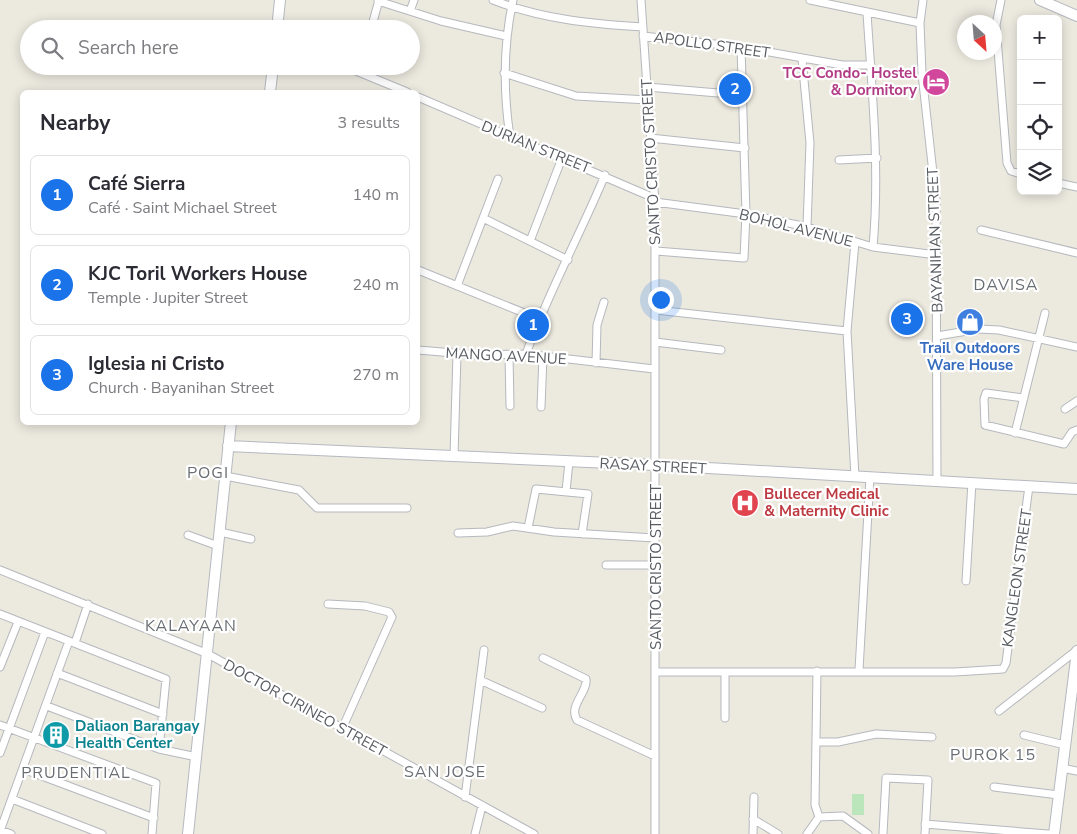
<!DOCTYPE html>
<meta charset="utf-8">
<style>
body{margin:0;font-family:"Nunito Sans",sans-serif;background:#f2f2f3;color:#2b2b33}
.controls{position:absolute;right:15px;top:15px;display:grid;overflow:hidden;border-radius:8px;box-shadow:0 2px 12px #0003}
.controls button{width:45px;height:45px;display:grid;place-items:center;padding:0;border:0;border-bottom:1px solid #e1e1e2;background:#fff;color:#2b2b33;font:25px sans-serif}
.compass{position:absolute;left:957px;top:15px;width:45px;height:45px;border-radius:50%;background:#fff;box-shadow:0 2px 12px #0003;rotate:154deg}
.you{position:absolute;left:660px;top:299px;width:18px;height:18px;margin:-12px;border:4px solid #fff;border-radius:50%;background:#1a73e8;box-shadow:0 0 0 8px #1a73e833}
.badge{display:grid;place-items:center;width:32px;height:32px;border-radius:50%;background:#1a73e8;color:#fff;font-size:16px;font-weight:700}
.pin{position:absolute;translate:-50% -50%;border:2px solid #fff;box-shadow:0 1px 5px #0006}
.list{margin:0;padding:0;list-style:none}
h2{display:flex;justify-content:space-between;align-items:center;height:65px;margin:0;padding:0 20px;font-size:21px}
h2 small{font-size:16px;font-weight:400;color:#7c7c81}
.list li{display:grid;grid-template-columns:32px 1fr auto;gap:15px;align-items:center;box-sizing:border-box;height:80px;margin:0 10px 10px;padding:0 10px;border:1px solid #e1e1e2;border-radius:8px}
.list b{display:block;font-size:19px;white-space:nowrap}
.list p{margin:0;font-size:16px;white-space:nowrap;color:#7c7c81}
.list em{font-size:16px;font-style:normal;color:#7c7c81}
.icon{flex:none;width:28px;height:28px;fill:none;stroke:currentColor;stroke-width:2;stroke-linecap:round;stroke-linejoin:round}
.map{position:relative;flex:none;width:1077px;height:834px;overflow:hidden}
.search{position:absolute;background:#fff;box-shadow:0 2px 12px #0003;left:20px;top:20px;width:400px;height:55px;display:flex;align-items:center;gap:12px;box-sizing:border-box;padding:0 18px;border-radius:28px;color:#7c7c81;font-size:19px}
.panel{position:absolute;background:#fff;box-shadow:0 2px 12px #0003;left:20px;top:90px;width:400px;height:335px;border-radius:8px}
.map>svg:first-child{display:block}
.garden{fill:#bbe5ba}
.lines{fill:none;stroke-linecap:round;stroke-linejoin:round}
.street-casing{stroke:#b5b8bd;stroke-width:9}
.secondary-casing{stroke:#b5b9bf;stroke-width:12}
.street{stroke:#fff;stroke-width:7}
.secondary{stroke:#fff;stroke-width:10}
.labels{text-anchor:middle;dominant-baseline:central;stroke-width:4.5;stroke-linejoin:round;paint-order:stroke}
.street-label{font-size:15px;fill:#585c61;stroke:#fff}
.hotel-label{font-size:15px;font-weight:bold;fill:#b23c85;stroke:#fff;text-anchor:end}
.shop-label{font-size:15px;font-weight:bold;fill:#366cbe;stroke:#fff}
.health-label{font-size:15px;font-weight:bold;fill:#be3a42;stroke:#fff;text-anchor:start}
.culture-label{font-size:15px;font-weight:bold;fill:#0d838f;stroke:#fff;text-anchor:start}
.neighbourhood-label{font-size:16px;letter-spacing:1px;fill:#696e73;stroke:#fff}
</style>
<div class="map">
<svg width="1077" height="834" viewBox="0 0 1077 834">
<rect width="100%" height="100%" fill="#ece9df"/>
<path class="garden" d="M852,794H864V815H852Z"/>
<g class="lines">
<g class="street-casing">
<path id="street" d="M493,0C541,19 592,24 643,27
M641,0L655,202V834
M810,0L920,23
M923,0L920,23L922,74L936,200L937,481
M1001,0L996,25L1007,163L1011,171L1021,174
M378,1L441,21L506,36
M410,11L414,0
M867,13C872,91 880,169 873,247
M371,29L379,0
M643,36L741,47L842,65H871
M802,59L810,143L807,227
M344,66L407,92
M504,73L576,96L648,100
M647,87L742,95
M418,97L654,198
M510,137C503,90 503,46 513,0
M650,138L745,148
M839,160L877,158
M1058,183L1077,187
M655,202L746,214L807,227L873,247L937,255
M483,218L568,260
M981,230L1077,253
M530,241L562,158
M855,242L847,331L855,477
M656,251L744,258L746,214L741,47
M418,270L539,319
M457,286L498,179
M656,310L847,331
M937,336L979,329L999,330L1077,347
M655,342L721,350
M418,350L478,355L526,354L654,369
M526,354C548,293 580,235 605,175
M509,355L510,406
M596,363L597,325L604,302
M1024,398L986,393L984,399L985,425L1064,444L1072,432L1077,430
M541,407L543,356
M1065,409L1077,401
M1015,433L1045,313
M454,456L457,354
M225,476L299,490L317,508H407
M566,491L569,462
M528,528L536,489L588,494L582,534
M220,532L251,539
M458,533L487,532L513,526L554,532L655,538
M188,535L218,546
M606,565H655
M0,570L208,654L534,834
M966,581L972,482
M328,604L365,606L389,612L392,617L342,729
M0,614L166,679L159,749
M75,643L88,604
M543,658L586,679C588,692 568,706 577,720L655,756
M0,667L18,622
M859,670L870,477
M817,671L815,805L819,817
M656,672H955L1003,669L1006,663L1029,486
M725,672V718
M57,673L163,714
M480,680L542,708
M47,706L159,749L197,757
M999,711L1077,650
M0,725L156,783L152,834
M1024,735L1065,745
M816,742H838L876,734L932,737
M0,753L45,632
M1062,768L1077,771
M23,769L154,818
M994,787L1059,795
M465,797L484,650
M12,799L102,834
M819,817L843,816L868,834
M753,819L778,834
M925,824L1048,834
M0,830L11,834
M0,831L69,641
M475,834L482,806
M753,834L754,797
M807,834L819,817
M883,834L886,778L928,780L925,834"/>
</g>
<g class="secondary-casing">
<path id="secondary" d="M1040,0L1077,16
M277,29L280,0
M270,92L273,66
M228,446L656,465L1077,489
M188,834L231,422
M1054,834L1077,651"/>
</g>
<use href="#street" class="street"/>
<use href="#secondary" class="secondary"/>
</g>
<defs>
<g id="hotel-disc" transform="scale(1.4375)"><circle r="9.5" fill="#d1479c" stroke="#fff"/><path d="M-6-4.5h1.5V1H6V5H4.5V3h-9V5H-6ZM-4 0a1.8 1.8 0 1 1 3.6 0ZM.5 0V-2.5h3Q6-2.5 6 0Z" fill="#fff"/></g>
<g id="shop-disc" transform="scale(1.4375)"><circle r="9.5" fill="#3f7fe0" stroke="#fff"/><path d="M-5-2.5h2.3a2.7 3.5 0 0 1 5.4 0H5L5.5 6h-11ZM-1.5-2.5h3a1.5 2.3 0 0 0-3 0Z" fill="#fff"/></g>
<g id="hospital-disc" transform="scale(1.4375)"><circle r="9.5" fill="#e0444e" stroke="#fff"/><path d="M-5-5h3v3.5h4V-5h3V5h-3V1.5h-4V5h-3Z" fill="#fff"/></g>
<g id="building-disc" transform="scale(1.4375)"><circle r="9.5" fill="#0f9aa8" stroke="#fff"/><path d="M-4-6H4V6H1V3H-1V6H-4ZM-2.5-4.3h1.7v1.8h-1.7ZM.8-4.3h1.7v1.8H.8ZM-2.5-1h1.7V.8h-1.7ZM.8-1h1.7V.8H.8Z" fill="#fff"/></g>
</defs>
<g fill-rule="evenodd">
<use href="#hotel-disc" x="936" y="82"/>
<use href="#shop-disc" x="970" y="322"/>
<use href="#hospital-disc" x="745" y="503"/>
<use href="#building-disc" x="56" y="735"/>
</g>
<g class="labels">
<g class="street-label">
<text transform="translate(712 45) rotate(8)">APOLLO STREET</text>
<text transform="translate(536 147) rotate(22)">DURIAN STREET</text>
<text transform="translate(651 162) rotate(-93)">SANTO CRISTO STREET</text>
<text transform="translate(796 228) rotate(14)">BOHOL AVENUE</text>
<text transform="translate(935 240) rotate(-92)">BAYANIHAN STREET</text>
<text transform="translate(506 356) rotate(3)">MANGO AVENUE</text>
<text transform="translate(653 466) rotate(3)">RASAY STREET</text>
<text transform="translate(656 567) rotate(-90)">SANTO CRISTO STREET</text>
<text transform="translate(1017 578) rotate(-82)">KANGLEON STREET</text>
<text transform="translate(305 708) rotate(29)">DOCTOR CIRINEO STREET</text>
</g>
<g class="hotel-label">
<text x="917" y="73">TCC Condo- Hostel<tspan x="917" dy="17">&amp; Dormitory</tspan></text>
</g>
<g class="shop-label">
<text x="970" y="348">Trail Outdoors<tspan x="970" dy="17">Ware House</tspan></text>
</g>
<g class="health-label">
<text x="764" y="494">Bullecer Medical<tspan x="764" dy="17">&amp; Maternity Clinic</tspan></text>
</g>
<g class="culture-label">
<text x="75" y="726">Daliaon Barangay<tspan x="75" dy="17">Health Center</tspan></text>
</g>
<g class="neighbourhood-label">
<text x="1006" y="285">DAVISA</text>
<text x="208" y="473">POGI</text>
<text x="191" y="626">KALAYAAN</text>
<text x="993" y="755">PUROK 15</text>
<text x="445" y="772">SAN JOSE</text>
<text x="76" y="773">PRUDENTIAL</text>
</g>
</g>
</svg>
<div class="controls">
<button>+</button>
<button>−</button>
<button><svg class="icon" aria-label="locate" viewBox="0 0 24 24"><circle cx="12" cy="12" r="6"/><path d="M12 2v4M12 18v4M2 12h4M18 12h4"/></svg></button>
<button><svg class="icon" aria-label="layers" viewBox="0 0 24 24"><path d="M12 4l9 5-9 5-9-5zM3 14l9 5 9-5"/></svg></button>
</div>
<svg class="compass" viewBox="-18 -18 36 36"><path d="M0-13l5 13h-10z" fill="#e53935"/><path d="M0 13l5-13h-10z" fill="#7c7c81"/></svg>
<div class="you"></div>
<div class="pin badge" style="left:533px;top:325px">1</div>
<div class="pin badge" style="left:735px;top:89px">2</div>
<div class="pin badge" style="left:907px;top:319px">3</div>
<div class="search"><svg class="icon" aria-label="search" viewBox="0 0 24 24"><circle cx="10" cy="10" r="6"/><path d="M15 15l6 6"/></svg>Search here</div>
<section class="panel">
<h2>Nearby<small>3 results</small></h2>
<ul class="list">
<li><span class="badge">1</span><div><b>Café Sierra</b><p>Café · Saint Michael Street</p></div><em>140 m</em></li>
<li><span class="badge">2</span><div><b>KJC Toril Workers House</b><p>Temple · Jupiter Street</p></div><em>240 m</em></li>
<li><span class="badge">3</span><div><b>Iglesia ni Cristo</b><p>Church · Bayanihan Street</p></div><em>270 m</em></li>
</ul>
</section>
</div>
